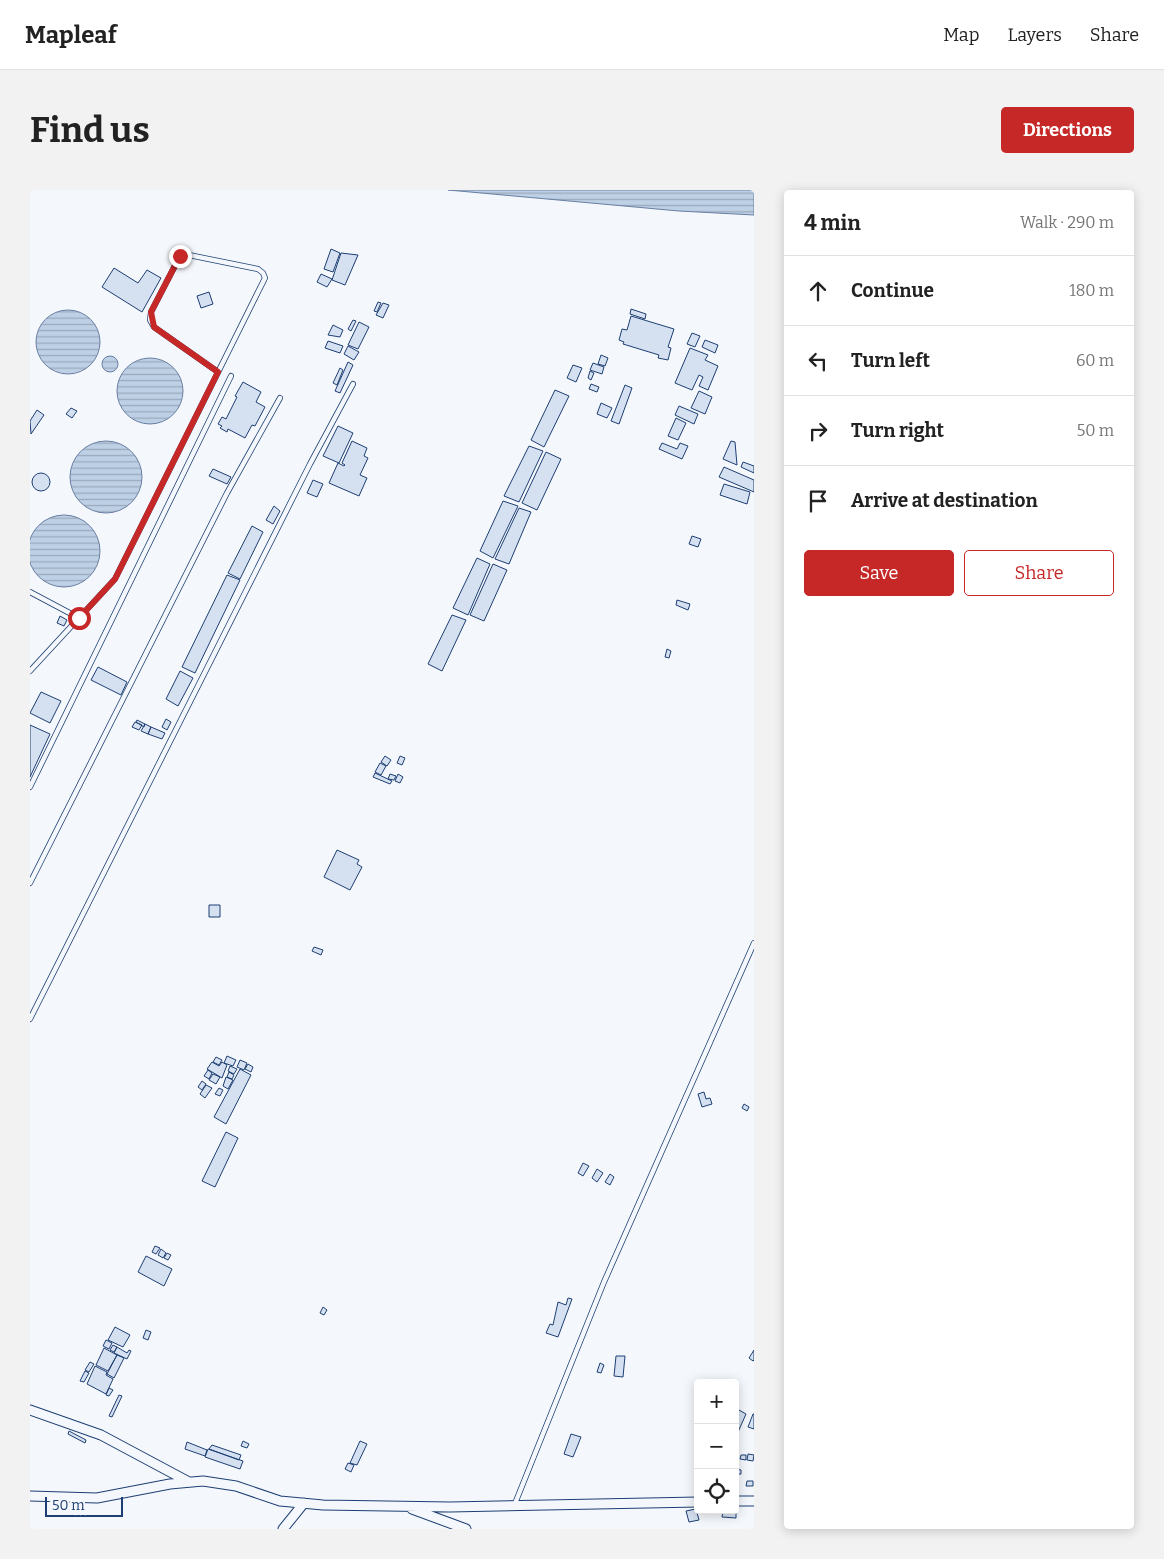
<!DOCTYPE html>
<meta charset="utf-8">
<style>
body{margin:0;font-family:Bitter,serif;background:#f2f2f2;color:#222}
.controls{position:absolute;right:15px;bottom:15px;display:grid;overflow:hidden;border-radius:5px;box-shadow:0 2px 12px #0003}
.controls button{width:45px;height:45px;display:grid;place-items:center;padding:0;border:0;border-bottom:1px solid #e0e0e0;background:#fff;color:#222;font:25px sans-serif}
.scale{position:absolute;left:15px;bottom:12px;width:78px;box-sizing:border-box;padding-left:5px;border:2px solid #1d3f73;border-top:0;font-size:14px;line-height:18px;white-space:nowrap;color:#1d3f73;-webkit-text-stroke:4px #f4f7fb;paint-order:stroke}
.stop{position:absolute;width:15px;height:15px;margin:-11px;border:4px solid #c62828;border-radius:50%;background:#fff}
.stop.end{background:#c62828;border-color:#fff;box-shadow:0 1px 5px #0008}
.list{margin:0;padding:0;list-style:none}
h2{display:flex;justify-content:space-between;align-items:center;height:65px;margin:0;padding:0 20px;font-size:21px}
h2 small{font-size:16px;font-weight:400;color:#767676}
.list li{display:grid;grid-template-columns:32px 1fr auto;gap:15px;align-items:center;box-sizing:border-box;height:70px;padding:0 20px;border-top:1px solid #e0e0e0}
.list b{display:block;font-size:19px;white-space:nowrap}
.list em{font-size:16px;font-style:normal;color:#767676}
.actions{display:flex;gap:10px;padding:15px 20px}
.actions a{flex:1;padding:11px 0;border:1px solid #c62828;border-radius:5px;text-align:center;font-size:18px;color:#c62828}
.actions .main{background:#c62828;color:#fff}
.icon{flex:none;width:28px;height:28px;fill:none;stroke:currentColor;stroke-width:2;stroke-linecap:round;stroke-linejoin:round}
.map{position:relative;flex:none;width:724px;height:1339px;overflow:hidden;border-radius:5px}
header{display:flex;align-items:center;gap:30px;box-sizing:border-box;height:70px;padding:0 25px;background:#fff;border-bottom:1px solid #e0e0e0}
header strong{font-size:24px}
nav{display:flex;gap:28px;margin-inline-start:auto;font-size:18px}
.intro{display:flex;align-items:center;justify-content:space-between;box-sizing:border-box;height:120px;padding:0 30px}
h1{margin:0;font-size:35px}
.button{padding:12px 22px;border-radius:5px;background:#c62828;color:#fff;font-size:18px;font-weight:700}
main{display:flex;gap:30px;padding:0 30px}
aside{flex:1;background:#fff;border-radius:5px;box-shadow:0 2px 12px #0003}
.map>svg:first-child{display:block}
.water{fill:url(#water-rules);stroke:#687fa3}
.building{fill:#d5e0f0;stroke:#1d3f73}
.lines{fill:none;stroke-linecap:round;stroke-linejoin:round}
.service-casing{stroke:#1d3f73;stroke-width:6}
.minor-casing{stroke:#1d3f73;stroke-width:11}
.service{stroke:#f4f7fb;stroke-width:4.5}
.minor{stroke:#f4f7fb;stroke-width:9}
.route{stroke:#c62828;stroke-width:6}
</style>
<header>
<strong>Mapleaf</strong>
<nav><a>Map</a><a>Layers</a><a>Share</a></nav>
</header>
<div class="intro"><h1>Find us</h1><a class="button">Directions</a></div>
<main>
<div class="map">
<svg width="724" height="1339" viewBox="0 0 724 1339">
<defs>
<pattern id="water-rules" width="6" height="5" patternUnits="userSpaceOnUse" patternTransform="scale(1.25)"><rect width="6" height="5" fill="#bed0e5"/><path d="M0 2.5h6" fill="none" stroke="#9aaabe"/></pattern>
</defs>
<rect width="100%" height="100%" fill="#f4f7fb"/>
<path class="water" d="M418,0H724V25L649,21Z
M6 152a32 32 0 1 1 64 0a32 32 0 1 1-64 0Z
M72 174a8 8 0 1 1 16 0a8 8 0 1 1-16 0Z
M87 201a33 33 0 1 1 66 0a33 33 0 1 1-66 0Z
M40 287a36 36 0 1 1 72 0a36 36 0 1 1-72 0Z
M-2 361a36 36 0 1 1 72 0a36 36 0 1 1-72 0Z"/>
<path class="building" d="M301,59L310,63L303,82L294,79Z
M311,63L328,65L315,95L302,90Z
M84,78L108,93L117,80L131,88L112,122L72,97Z
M291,84L302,89L297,97L287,92Z
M179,102L183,114L171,118L167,106Z
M348,112L351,113L347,122L344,121Z
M353,113L359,115L353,128L346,125Z
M601,119L616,124L615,129L600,124Z
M601,126L644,139L638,157L641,158L638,170L628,168L629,165L593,154L594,152L589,150L592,139L597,140Z
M323,130L326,131L321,141L318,139Z
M329,132L339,137L328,159L318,155Z
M303,135L313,140L310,147L298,145Z
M662,143L670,146L665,157L657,154Z
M675,150L688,155L685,163L672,157Z
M298,151L313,156L310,163L295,158Z
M318,156L329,162L324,170L314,164Z
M660,158L678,165L675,170L688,176L678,200L669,196L673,187L669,185L662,200L645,193Z
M571,165L578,168L575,176L568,174Z
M318,172L323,175L310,203L305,201Z
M563,173L574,177L572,184L560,180Z
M543,175L552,178L546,192L537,188Z
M310,178L313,180L307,195L303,193Z
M560,181L564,183L561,190L558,188Z
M213,192L231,202L226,212L235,217L225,236L222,235L215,248L198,239L197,242L190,238L192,236L188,234L192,227L196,229L207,207L205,206Z
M561,194L569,197L567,202L559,199Z
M595,195L602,198L589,234L581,231Z
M525,200L539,206L514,257L501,250Z
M669,201L682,207L675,224L661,218Z
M571,213L582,218L577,228L567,224Z
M649,216L668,224L664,234L645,225Z
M41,218L47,221L42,228L36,224Z
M7,220L14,225L1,244L0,231Z
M646,228L656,233L648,250L638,246Z
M308,236L323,243L309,273L293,266Z
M322,251L337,258L334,266L338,268L330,285L337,288L329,306L299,293L308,273L314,276L315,275L312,273Z
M701,251L705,252L707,275L693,269Z
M632,253L647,259L650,253L658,256L652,269L629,259Z
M499,256L513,261L489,312L474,306Z
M516,262L531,269L507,320L492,313Z
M713,272L724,276V283L711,277Z
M694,277L724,290V302L689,287Z
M183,279L201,287L197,294L179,286Z
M2 292a9 9 0 1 1 18 0a9 9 0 1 1-18 0Z
M283,290L293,294L287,307L277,303Z
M694,294L720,302L717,314L690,305Z
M473,311L488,316L463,368L450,361Z
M244,316L250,321L243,334L236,330Z
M489,318L501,322L479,374L465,369Z
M222,336L233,342L210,389L198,383Z
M662,346L671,349L668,357L659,354Z
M447,368L460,374L438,425L423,418Z
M463,374L477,380L454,431L440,425Z
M197,385L210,390L165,483L152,477Z
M647,410L660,414L658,420L646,415Z
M422,425L436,430L412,481L398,474Z
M30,426L37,430L34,436L27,433Z
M637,459L641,461L639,468L635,467Z
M68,477L97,492L91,505L61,490Z
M150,481L163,488L148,516L136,509Z
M11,502L31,511L20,533L0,523Z
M136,529L141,532L137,540L132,537Z
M107,530L115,534L114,537L106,532Z
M105,532L112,535L109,540L102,537Z
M115,534L121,537L118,544L111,541Z
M0,535L20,544L0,587Z
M121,537L135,543L132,549L118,544Z
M355,566L361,570L357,576L351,572Z
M370,566L375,568L372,575L367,573Z
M350,573L356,576L351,585L345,582Z
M345,583L362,591L360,594L343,587Z
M360,584L366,586L364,590L358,589Z
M368,584L373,587L370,593L365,591Z
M307,660L329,670L327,674L332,677L320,700L294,687Z
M179,715H190V727H179Z
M284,757L293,760L291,765L282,761Z
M197,866L206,870L203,876L194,873Z
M186,867L192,870L189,875L183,872Z
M210,870L217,873L214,880L207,877Z
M182,872L189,876L192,872L197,875L192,888L177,879Z
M218,874L223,877L221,882L215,879Z
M200,876L207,879L204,884L198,881Z
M210,879L221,885L196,934L184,927Z
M178,880L182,883L179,889L174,886Z
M199,882L204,885L202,889L197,887Z
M183,884L190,887L186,894L179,890Z
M196,887L203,890L198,899L193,896Z
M172,891L176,894L172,900L168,897Z
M176,895L182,898L175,908L170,904Z
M189,898L193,900L190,906L185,904Z
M674,902L676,909L680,908L682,914L672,917L668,904Z
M714,914L719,917L717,921L712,918Z
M196,942L208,948L185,997L172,991Z
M553,973L559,976L553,986L548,983Z
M567,979L573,983L567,992L562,988Z
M580,984L584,987L580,995L575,992Z
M125,1056L130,1058L126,1064L122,1062Z
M131,1059L136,1063L133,1068L128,1065Z
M137,1063L141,1065L138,1070L134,1068Z
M116,1066L142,1079L134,1096L108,1082Z
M538,1108L542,1109L528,1147L516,1143L520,1134L523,1135L528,1112L536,1115Z
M293,1117L297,1120L294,1125L290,1123Z
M85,1137L100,1145L93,1157L78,1150Z
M116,1140L121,1142L118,1150L113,1148Z
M76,1150L82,1153L79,1159L73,1156Z
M83,1155L87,1157L84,1162L80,1160Z
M87,1157L97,1163L99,1160L101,1161L97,1169L84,1163Z
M74,1158L87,1165L78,1181L66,1175Z
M724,1160V1170L723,1171L719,1168Z
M87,1165L94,1168L84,1188L77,1184Z
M586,1166H595L593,1187L584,1186Z
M60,1172L64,1174L59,1182L55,1180Z
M570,1173L574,1175L571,1183L567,1182Z
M65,1176L77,1182L76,1185L83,1189L76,1204L57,1194Z
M55,1181L59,1183L54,1192L50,1191Z
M79,1198L83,1200L79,1206L76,1205Z
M89,1205L92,1206L82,1227L79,1226Z
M709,1220L716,1224L708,1242L705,1241V1228Z
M723,1224H724V1239L718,1237Z
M39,1241L56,1250L55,1253L38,1244Z
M541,1244L551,1247L543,1267L534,1264Z
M213,1251L219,1254L217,1258L211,1256Z
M330,1251L337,1254L327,1275L320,1273Z
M157,1252L177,1260L175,1266L155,1259Z
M182,1255L211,1265L209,1270L179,1259Z
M178,1259L213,1271L210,1279L175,1267Z
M718,1264L724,1265L723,1271L717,1270Z
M711,1265H716V1270L710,1269Z
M318,1273L324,1275L321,1282L315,1279Z
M705,1279L711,1280V1284H705Z
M717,1291H723V1296H716Z
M666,1319L669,1330L659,1332L656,1321Z
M693,1321L706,1322V1328L692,1327Z"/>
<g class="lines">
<g class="service-casing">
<path id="service" d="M0,402L49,428
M0,481L85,389L235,88L233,83L228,79L154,64L150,66L121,122L120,130L124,137L188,182
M0,597L201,186
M0,693L197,303L250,208
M0,829L280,274L323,194
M484,1316L574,1092L724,753"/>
</g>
<g class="minor-casing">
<path id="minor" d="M0,1220L71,1245L159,1292
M0,1306L67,1308L140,1294L173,1291L206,1296L250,1311L293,1315L420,1317L668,1312
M705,1311H724
M382,1319L436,1339
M253,1339L274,1313"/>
</g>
<use href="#service" class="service"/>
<use href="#minor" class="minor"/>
</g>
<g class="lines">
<path class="route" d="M49,428L85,389L188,182L124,137L121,122L150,66"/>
</g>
</svg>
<div class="controls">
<button>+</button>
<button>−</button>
<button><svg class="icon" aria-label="locate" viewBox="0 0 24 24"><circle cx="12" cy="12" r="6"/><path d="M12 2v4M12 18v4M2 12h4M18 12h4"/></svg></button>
</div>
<div class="scale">50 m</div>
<div class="stop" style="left:49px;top:428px"></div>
<div class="stop end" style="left:150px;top:66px"></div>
</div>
<aside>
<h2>4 min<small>Walk · 290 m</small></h2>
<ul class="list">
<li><svg class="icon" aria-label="ahead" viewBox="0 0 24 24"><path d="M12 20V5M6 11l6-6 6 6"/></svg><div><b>Continue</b></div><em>180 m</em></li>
<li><svg class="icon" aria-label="left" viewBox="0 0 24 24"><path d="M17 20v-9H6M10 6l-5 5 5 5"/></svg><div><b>Turn left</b></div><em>60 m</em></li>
<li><svg class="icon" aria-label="right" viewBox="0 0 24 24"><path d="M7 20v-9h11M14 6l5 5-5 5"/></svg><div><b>Turn right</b></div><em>50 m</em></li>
<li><svg class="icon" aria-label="arrive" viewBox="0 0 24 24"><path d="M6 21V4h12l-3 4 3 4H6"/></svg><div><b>Arrive at destination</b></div></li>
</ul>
<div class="actions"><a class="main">Save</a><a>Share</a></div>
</aside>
</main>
